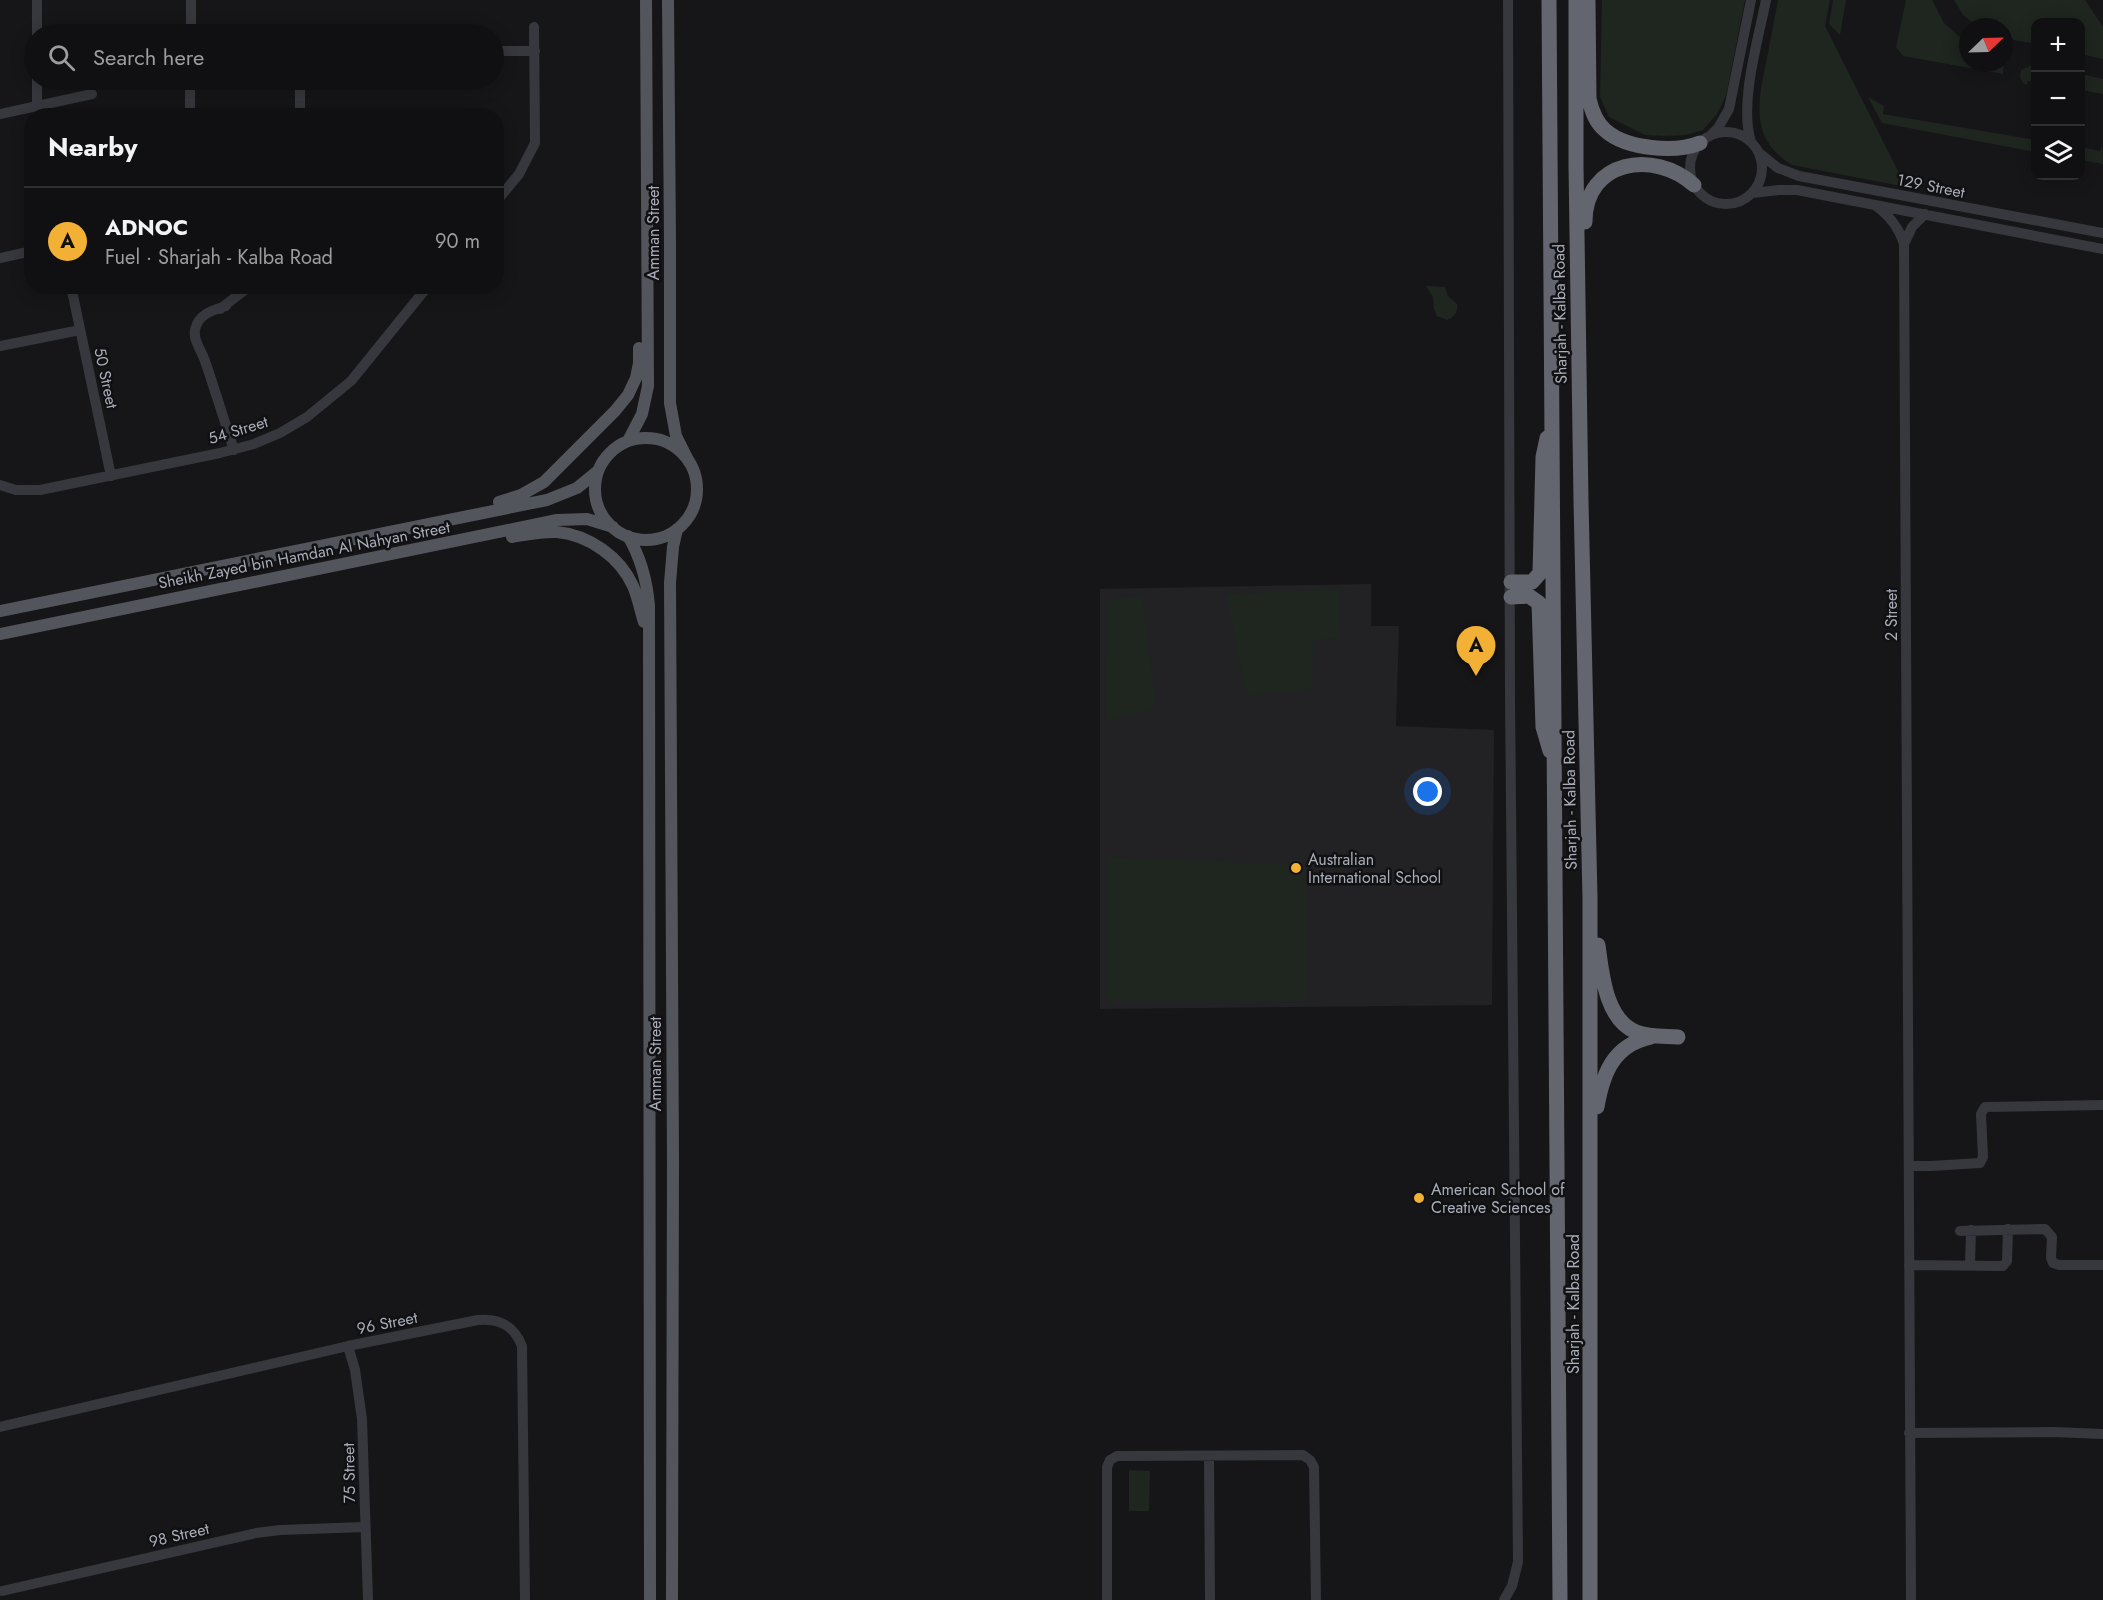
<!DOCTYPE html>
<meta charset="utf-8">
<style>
body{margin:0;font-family:Jost,sans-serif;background:#1e1e20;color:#f1f3f6}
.controls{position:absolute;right:18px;top:18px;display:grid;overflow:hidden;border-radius:12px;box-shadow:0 3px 15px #0003}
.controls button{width:54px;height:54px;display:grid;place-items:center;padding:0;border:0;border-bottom:2px solid #303032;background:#101012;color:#f1f3f6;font:30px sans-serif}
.compass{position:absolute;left:1959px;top:18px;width:54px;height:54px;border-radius:50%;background:#101012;box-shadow:0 3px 15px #0003;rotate:67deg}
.you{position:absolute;left:1428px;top:792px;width:21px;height:21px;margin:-15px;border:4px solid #fff;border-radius:50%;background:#1a73e8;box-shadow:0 0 0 9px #1a73e833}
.badge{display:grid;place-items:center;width:39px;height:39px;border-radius:50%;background:#f2b134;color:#111;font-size:20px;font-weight:700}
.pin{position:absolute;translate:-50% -50px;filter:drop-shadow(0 2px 3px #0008)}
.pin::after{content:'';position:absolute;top:32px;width:21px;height:18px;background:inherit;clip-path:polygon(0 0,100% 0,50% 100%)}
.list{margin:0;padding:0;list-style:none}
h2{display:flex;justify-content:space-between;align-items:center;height:78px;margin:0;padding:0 24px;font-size:26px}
h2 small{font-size:20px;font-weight:400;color:#9c9d9f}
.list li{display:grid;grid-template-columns:39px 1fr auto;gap:18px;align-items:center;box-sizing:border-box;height:108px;padding:0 24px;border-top:2px solid #303032}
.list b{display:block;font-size:22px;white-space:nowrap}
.list p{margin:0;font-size:20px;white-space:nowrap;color:#9c9d9f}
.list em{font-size:20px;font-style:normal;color:#9c9d9f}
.icon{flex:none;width:33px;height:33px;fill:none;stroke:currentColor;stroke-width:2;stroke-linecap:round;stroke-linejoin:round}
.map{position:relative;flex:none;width:2103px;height:1600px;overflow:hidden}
.search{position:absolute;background:#101012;box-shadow:0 3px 15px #0003;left:24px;top:24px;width:480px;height:66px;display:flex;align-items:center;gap:15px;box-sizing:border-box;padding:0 21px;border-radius:33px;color:#9c9d9f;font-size:22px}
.panel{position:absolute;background:#101012;box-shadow:0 3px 15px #0003;left:24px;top:108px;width:480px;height:186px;border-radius:24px}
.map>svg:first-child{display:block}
.built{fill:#222225}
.green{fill:#1e261f}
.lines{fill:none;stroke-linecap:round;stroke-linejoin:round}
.minor{stroke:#37383d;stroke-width:10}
.major{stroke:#53555c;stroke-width:12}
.highway{stroke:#63666e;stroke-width:15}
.poi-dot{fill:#f2b134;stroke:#111113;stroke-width:2}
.labels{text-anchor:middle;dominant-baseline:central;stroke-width:5;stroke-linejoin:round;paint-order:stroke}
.street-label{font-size:16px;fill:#a8adb8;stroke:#111113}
.poi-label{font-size:16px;fill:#a8adb8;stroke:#111113;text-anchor:start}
</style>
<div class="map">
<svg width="2103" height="1600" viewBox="0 0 2103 1600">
<rect width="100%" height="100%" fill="#161618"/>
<path class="built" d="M1371,584V626H1399L1396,726L1494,730L1492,1005L1100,1009V589Z"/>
<path class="green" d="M1602,0H1745L1726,96L1717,114L1703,130L1686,135L1666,136L1645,135L1609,117L1600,97Z
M1778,0H1830L1825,26L1906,187L1792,165C1751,140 1757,105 1766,63C1770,42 1774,21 1778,0Z
M1833,0H1846L1840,35L1829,24Z
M1906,0H1932L1944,23L1968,44V63H2004L2003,74L1903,56L1896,47Z
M1954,0H2085L2103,27V59L2081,54L2080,22H2036L2035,44L2004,38V27H1978L1963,15Z
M2032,65H2035V82L2028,81L2027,85L2023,83L2020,77L2021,70Z
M2081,74L2103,79V94L2081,90Z
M1868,97L1884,106L1883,114L2035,140V152L1882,123Z
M2102,146L2103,164L2081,160V147L2100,151Z
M1426,286L1445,287L1448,296L1457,304C1458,312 1455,317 1447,320L1437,316L1434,309L1433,297Z
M1340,589L1338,638L1313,640L1312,689L1247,696L1226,594Z
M1142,596L1156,707L1105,722L1107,599Z
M1107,857L1306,865V1002H1108Z
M1129,1470L1150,1471L1149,1511H1129Z"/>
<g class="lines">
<path class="minor" d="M37,0V34
M191,34V0
M494,51H535
M37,80V106
M300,80V116
M0,114L92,94
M190,116V80
M1690 168a36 36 0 1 1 72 0a36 36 0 1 1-72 0Z
M1711,135L1718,128L1729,109L1751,0
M1751,142C1739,103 1758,41 1766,0
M1759,153L1778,168L1799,176L2103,233
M1752,193L1779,190H1797L2103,249
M496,202L519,174L535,143L534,27
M1876,206C1890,216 1899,228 1904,244L1911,1600
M1904,244L1912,227L1925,214
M0,258L32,251
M71,286L111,476
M226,306C213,310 198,314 195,330C193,341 202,351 205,361C215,390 224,420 234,450
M220,309L250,286
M0,346L80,330
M0,485L16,490H40L220,453L254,444L280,433L307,417L351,381L428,286
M1909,1166H1931L1980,1163L1983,1157L1981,1114L1985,1107L2103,1105
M1960,1231L2045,1229L2052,1237L2051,1258L2053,1263L2059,1265H2103
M1909,1265L2003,1266L2007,1261L2008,1229
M1970,1265L1971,1230
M348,1346L355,1370L362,1419L368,1600
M0,1427L348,1346L478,1320C500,1318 514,1326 522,1346L525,1600
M1909,1433L2053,1432L2103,1434
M1209,1456L1210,1600
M2,1591L256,1533L280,1530L365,1527
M1107,1600V1467L1110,1460L1117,1456L1303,1455L1310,1460L1314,1467L1316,1600
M1504,1600L1512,1586L1518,1562L1510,697L1508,0"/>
<path class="major" d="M668,0L670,240V403L676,436L689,462
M595 489a51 51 0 1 1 102 0a51 51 0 1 1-102 0Z
M628,441L642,414L648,386L646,0
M499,502L521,495L544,482L615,411L628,395L636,378L639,363V348
M628,536C641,558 647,580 649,606L650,1600
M512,537C526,535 542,531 557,532C589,535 620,557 633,586C638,597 640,610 644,622
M0,611L547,500L577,488L598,471
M0,634L557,520L587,519L613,527
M672,1600L673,1161L670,583L673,547L677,529"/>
<path class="highway" d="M1549,0L1560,1600
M1576,0V166L1581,501L1590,898V1600
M1588,0L1589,99C1592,112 1596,123 1606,131C1627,149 1675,153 1700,143
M1585,222C1585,160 1654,149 1694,185
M1511,582H1532L1540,573L1543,457L1547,438
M1511,597L1529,596L1539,603L1543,727L1550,751
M1598,945C1602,973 1605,1019 1636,1032C1649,1037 1664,1036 1678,1037
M1597,1107C1603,1072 1614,1045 1651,1037"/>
</g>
<g class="poi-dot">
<circle cx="1296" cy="868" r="6"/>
<circle cx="1419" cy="1198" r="6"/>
</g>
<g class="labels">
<g class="street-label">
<text transform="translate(1931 186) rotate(11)">129 Street</text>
<text transform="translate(653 233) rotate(-90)">Amman Street</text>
<text transform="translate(1560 314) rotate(-91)">Sharjah - Kalba Road</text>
<text transform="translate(106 378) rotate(78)">50 Street</text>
<text transform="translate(238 430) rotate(-17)">54 Street</text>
<text transform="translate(304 555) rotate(-11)">Sheikh Zayed bin Hamdan Al Nahyan Street</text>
<text transform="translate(1891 615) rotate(-90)">2 Street</text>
<text transform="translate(1570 800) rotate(-91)">Sharjah - Kalba Road</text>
<text transform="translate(655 1064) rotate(-90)">Amman Street</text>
<text transform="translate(1573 1304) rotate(-90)">Sharjah - Kalba Road</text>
<text transform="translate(387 1323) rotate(-11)">96 Street</text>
<text transform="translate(349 1473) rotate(-91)">75 Street</text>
<text transform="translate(179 1535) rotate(-13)">98 Street</text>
</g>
<g class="poi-label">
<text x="1308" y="859">Australian<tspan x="1308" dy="18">International School</tspan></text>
<text x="1431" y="1189">American School of<tspan x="1431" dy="18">Creative Sciences</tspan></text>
</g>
</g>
</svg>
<div class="controls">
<button>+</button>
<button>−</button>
<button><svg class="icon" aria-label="layers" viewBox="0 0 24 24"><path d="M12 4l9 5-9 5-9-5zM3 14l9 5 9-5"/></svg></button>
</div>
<svg class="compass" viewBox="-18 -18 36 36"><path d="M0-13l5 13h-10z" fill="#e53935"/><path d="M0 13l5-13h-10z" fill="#9c9d9f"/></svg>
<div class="you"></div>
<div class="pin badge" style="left:1476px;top:676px">A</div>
<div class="search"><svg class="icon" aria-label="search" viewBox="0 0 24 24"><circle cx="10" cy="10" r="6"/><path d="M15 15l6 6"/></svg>Search here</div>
<section class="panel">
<h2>Nearby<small></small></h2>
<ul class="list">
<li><span class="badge">A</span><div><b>ADNOC</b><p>Fuel · Sharjah - Kalba Road</p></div><em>90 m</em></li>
</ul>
</section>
</div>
